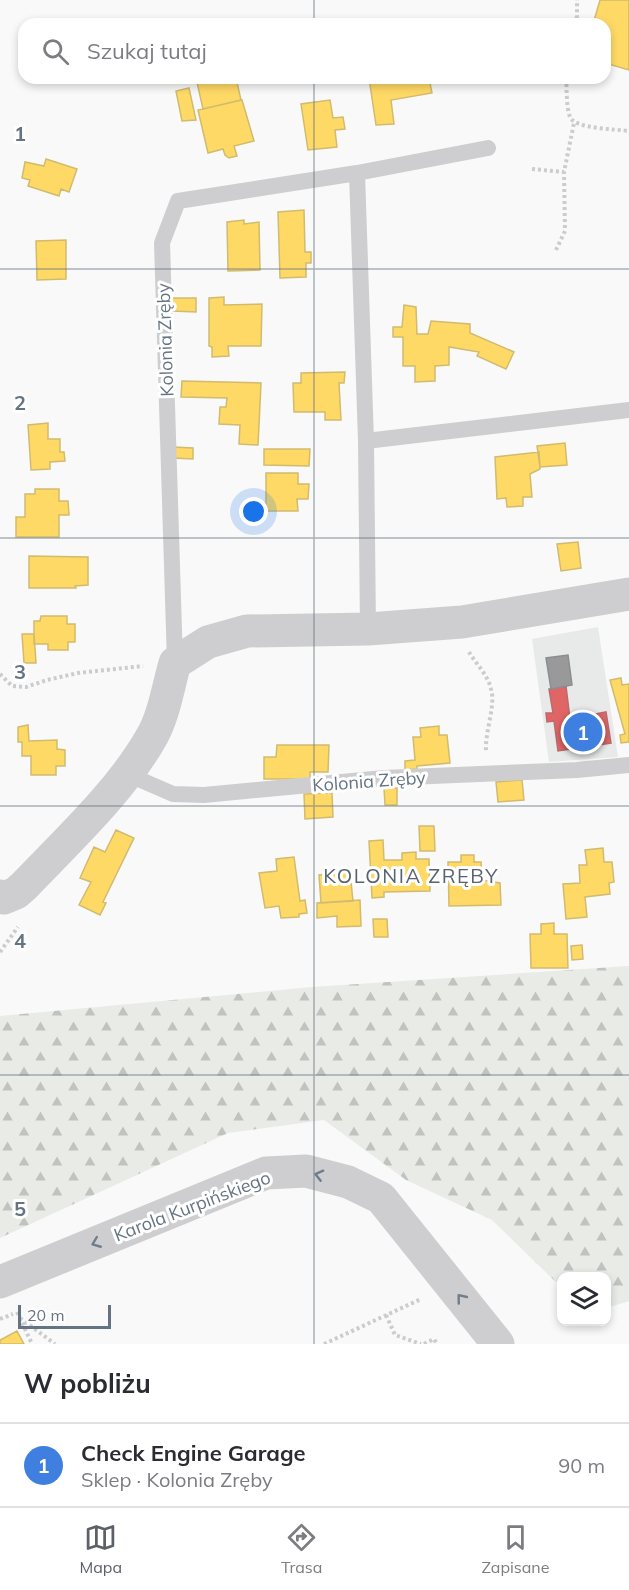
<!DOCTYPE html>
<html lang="pl">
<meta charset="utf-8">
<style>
body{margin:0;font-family:Mulish,sans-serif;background:#f7f7f7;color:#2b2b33}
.controls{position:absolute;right:18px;bottom:18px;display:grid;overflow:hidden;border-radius:12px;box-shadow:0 3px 9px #0003}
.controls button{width:54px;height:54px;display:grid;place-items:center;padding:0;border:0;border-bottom:2px solid #e1e1e2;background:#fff;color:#2b2b33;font:30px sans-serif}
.scale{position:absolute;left:18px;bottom:15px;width:93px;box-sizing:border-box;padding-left:6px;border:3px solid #657483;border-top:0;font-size:16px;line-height:21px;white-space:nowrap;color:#657483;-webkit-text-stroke:4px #fff;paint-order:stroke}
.you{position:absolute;left:254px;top:512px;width:21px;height:21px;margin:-15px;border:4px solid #fff;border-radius:50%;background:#1a73e8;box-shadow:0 0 0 9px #1a73e833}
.badge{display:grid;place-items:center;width:39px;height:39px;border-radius:50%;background:#5c6169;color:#fff;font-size:20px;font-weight:700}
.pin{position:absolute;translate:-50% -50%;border:3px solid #fff;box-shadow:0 2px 6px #0006}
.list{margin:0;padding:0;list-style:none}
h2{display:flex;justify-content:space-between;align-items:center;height:78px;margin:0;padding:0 24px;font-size:26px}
h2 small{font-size:20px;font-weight:400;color:#7c7c81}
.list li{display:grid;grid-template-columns:39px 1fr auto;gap:18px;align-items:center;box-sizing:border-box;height:84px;padding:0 24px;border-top:2px solid #e1e1e2}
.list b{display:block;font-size:22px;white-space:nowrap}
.list p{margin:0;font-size:20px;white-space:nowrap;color:#7c7c81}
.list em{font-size:20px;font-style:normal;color:#7c7c81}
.icon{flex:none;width:33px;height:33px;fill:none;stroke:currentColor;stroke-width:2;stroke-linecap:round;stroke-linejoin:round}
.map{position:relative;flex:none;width:629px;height:1344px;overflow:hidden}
.search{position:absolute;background:#fff;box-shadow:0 3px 9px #0003;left:18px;right:18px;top:18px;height:66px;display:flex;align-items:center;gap:15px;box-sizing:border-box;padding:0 21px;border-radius:18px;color:#7c7c81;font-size:22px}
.sheet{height:162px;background:#fff}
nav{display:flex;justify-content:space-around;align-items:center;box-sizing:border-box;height:84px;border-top:2px solid #e1e1e2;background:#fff;font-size:16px;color:#7c7c81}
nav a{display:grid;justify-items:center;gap:3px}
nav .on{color:#5c6169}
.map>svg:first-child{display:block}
.built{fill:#e8e9e9}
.forest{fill:url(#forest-firs)}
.homes{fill:#ffd966;stroke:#d1bb6f;stroke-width:1.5}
.shops{fill:#e06666;stroke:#bb6a6f;stroke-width:1.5}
.industry{fill:#999;stroke:#898e92;stroke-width:1.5}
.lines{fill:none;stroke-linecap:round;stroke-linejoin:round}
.path{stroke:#cbccce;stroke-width:4;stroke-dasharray:3 3;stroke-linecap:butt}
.service{stroke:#ceced0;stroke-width:16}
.minor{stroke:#ceced0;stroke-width:33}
.oneway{stroke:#707d8b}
.grid{fill:none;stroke:#657483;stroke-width:1.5;stroke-opacity:0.55}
.labels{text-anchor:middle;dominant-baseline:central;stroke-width:6;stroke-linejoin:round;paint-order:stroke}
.street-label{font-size:18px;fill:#657483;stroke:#fff}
.neighbourhood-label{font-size:20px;letter-spacing:1.5px;fill:#57636e;stroke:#fff}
.grid-label{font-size:20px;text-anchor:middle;font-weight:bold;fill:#657483;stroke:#fff;stroke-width:6;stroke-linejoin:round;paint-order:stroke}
</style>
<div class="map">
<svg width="629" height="1344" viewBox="0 0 629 1344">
<defs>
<pattern id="forest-firs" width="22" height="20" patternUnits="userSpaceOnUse" patternTransform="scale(1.5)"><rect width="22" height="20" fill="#e8ebe6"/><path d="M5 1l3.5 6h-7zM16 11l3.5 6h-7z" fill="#c0c3c0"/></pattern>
</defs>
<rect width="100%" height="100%" fill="#f9f9f9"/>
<path class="built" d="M598,627L618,757L549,762L532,639Z"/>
<path class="forest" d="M629,966V1301L607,1308L606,1276H562L561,1287L492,1220L406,1180L324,1120L228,1133L0,1238V1016L312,987Z"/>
<path class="homes" d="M600,0H629V70L605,63V24H593Z
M196,78H236L241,100L203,109Z
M369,78H429L432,93L391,100L394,124L376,125Z
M189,88L196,120L182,121L176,91Z
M242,100L254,141L234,146L237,156L229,158L225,155L223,149L208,153L198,110Z
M330,100L333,118L343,117L345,129L335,130L337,147L308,150L301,104Z
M46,159L77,169L69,192L61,189L59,196L28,186L30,180L22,178L25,162L44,166Z
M304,210L305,252H311V263H306V277L280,278L278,212Z
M244,220V224L259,222L260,270L228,271L227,222Z
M66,240V279L37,280L36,241Z
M224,297V305L262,304L261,346H228L229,356L212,357V347L209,346V298Z
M172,298H196V312L172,311Z
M404,305L416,307L417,334H428L431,321L470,324V333L514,352L506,369L477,356L479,352L449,347V365L435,366V381L415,382V366H403V337H393V327H402Z
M345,372L344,383H339L341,420H325V412H294L293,383H301V373Z
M182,381L261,383L258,445L239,444L240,425L219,424L220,407H226L227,398L181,397Z
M48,423V439H60V452H64L65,461L50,462V469L31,470L28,425Z
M565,443L567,465L540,467L537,446Z
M173,447L193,448V459L173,458Z
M264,449H310L309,466L264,465Z
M539,452L540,469L530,474L532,497H523V506L507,507L506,498L497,499L495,457Z
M266,473H298V484H309L308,499H297L298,511H266Z
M35,489H59V501H68L69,515H59V537H16V517H25V494H35Z
M578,542L581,568L561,571L557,544Z
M29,556L88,557V585L75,586L76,588H29Z
M41,616H67V624H75V642H68V650H48V644H34V621H40Z
M22,634H34L36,663H24Z
M621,678L622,685L629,684V742L621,743L620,735L625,734L610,680Z
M28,725L29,741L57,740V749L65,750V766H56V775H31V756H22V742H18V727Z
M439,726V735H447L450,763L417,766V769L405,770V761L415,760L413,737H421L420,728Z
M277,745H329L328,772H310V779H264V757H276Z
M522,780L524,800L498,802L496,782Z
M384,788H397V805H385Z
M332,793L333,817L305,819L304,794Z
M419,826H434L435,851H420Z
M116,830L134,838L103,902L106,903L100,915L79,905L91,882L80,878L94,847L105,852Z
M383,840L384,860H402V853L416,852V859H429L430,891L384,892V897L372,898L369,841Z
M603,848L604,862H612L614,882L609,883L610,894L585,897L587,917L566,919L563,884L580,883L579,865H587L585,850Z
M461,855H474V862H481L482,880L500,883L501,905L449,906L448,862H461Z
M294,857L300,901L305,900L307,913L299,914V917L281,918L279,906L265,908L259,873L277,871L276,859Z
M350,872L353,901L321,903L319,875Z
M360,900L361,926L337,927V916L317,918V903Z
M373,919H387L388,937H374Z
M554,923V934H567L568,968H531L530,934H541V924Z
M582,945L583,959L572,960L571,946Z
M17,1331L24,1344H0V1340Z"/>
<path class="shops" d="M566,686L570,719L606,712L611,743L558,751L554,721L547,722L546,713H553L549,689Z"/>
<path class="industry" d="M568,655L572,685L551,689L546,658Z"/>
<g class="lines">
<path class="path" d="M575,24L577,16V0
M566,78C567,90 566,106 570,117C575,129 616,129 629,131
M532,169L564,172
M556,250L565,231L564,172L574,123
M469,652C476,664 488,675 491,689C496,706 485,730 486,751
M0,674L12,686L26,687L47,680L78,673L143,666
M0,952L18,927
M17,1312L32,1344
M386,1315L395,1335L421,1344
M20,1318L55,1344
M0,1319L13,1314
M324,1344L421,1299
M424,1344L434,1339L437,1344"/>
<path class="service" d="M357,173L366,441L368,629
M366,441L629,410
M175,663L162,243L178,201L357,173L488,148
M127,774L173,794L204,795L384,778L577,770L629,765"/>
<path class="minor" d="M0,896L4,898L16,893L24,886C66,842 121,791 151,738C164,716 168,687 175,663L208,642L247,631L368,629L462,622L629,594
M0,1282L266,1173L306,1171L348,1182L381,1198L498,1344"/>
</g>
<defs><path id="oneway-chevron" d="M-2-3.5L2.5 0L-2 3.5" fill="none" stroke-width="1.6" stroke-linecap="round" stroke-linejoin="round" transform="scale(1.5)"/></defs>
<g class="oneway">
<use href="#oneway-chevron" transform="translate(319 1175) rotate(-166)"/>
<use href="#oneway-chevron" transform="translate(96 1243) rotate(158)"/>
<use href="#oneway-chevron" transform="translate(461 1298) rotate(-129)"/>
</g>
<path class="grid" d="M314,0V24M314,78V1344M0,269H629M0,538H629M0,806H629M0,1075H629"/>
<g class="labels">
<g class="street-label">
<text transform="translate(165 340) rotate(-92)">Kolonia Zręby</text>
<text transform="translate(369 781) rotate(-4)">Kolonia Zręby</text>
<text transform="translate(192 1206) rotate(-21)">Karola Kurpińskiego</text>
</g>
<g class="neighbourhood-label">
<text x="411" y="875">KOLONIA ZRĘBY</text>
</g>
</g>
<g class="grid-label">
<text x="20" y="141">1</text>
<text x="20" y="410">2</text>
<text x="20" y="679">3</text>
<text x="20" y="948">4</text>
<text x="20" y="1216">5</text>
</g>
</svg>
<div class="controls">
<button><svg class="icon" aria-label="layers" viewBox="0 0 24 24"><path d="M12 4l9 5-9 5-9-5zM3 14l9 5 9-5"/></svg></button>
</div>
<div class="scale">20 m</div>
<div class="you"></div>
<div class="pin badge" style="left:583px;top:732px;background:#3f7fe0">1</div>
<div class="search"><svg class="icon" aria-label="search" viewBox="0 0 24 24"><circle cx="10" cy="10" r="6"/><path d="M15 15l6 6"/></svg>Szukaj tutaj</div>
</div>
<section class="sheet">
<h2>W pobliżu<small></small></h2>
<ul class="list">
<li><span class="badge" style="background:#3f7fe0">1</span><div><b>Check Engine Garage</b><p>Sklep · Kolonia Zręby</p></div><em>90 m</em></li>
</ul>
</section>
<nav>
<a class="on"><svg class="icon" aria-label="map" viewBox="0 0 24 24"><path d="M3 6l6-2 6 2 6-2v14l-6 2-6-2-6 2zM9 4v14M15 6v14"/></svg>Mapa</a>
<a><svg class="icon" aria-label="directions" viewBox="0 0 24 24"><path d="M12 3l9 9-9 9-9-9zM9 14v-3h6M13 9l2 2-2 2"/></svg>Trasa</a>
<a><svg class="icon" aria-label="saved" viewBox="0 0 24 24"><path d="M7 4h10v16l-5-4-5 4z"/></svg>Zapisane</a>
</nav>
